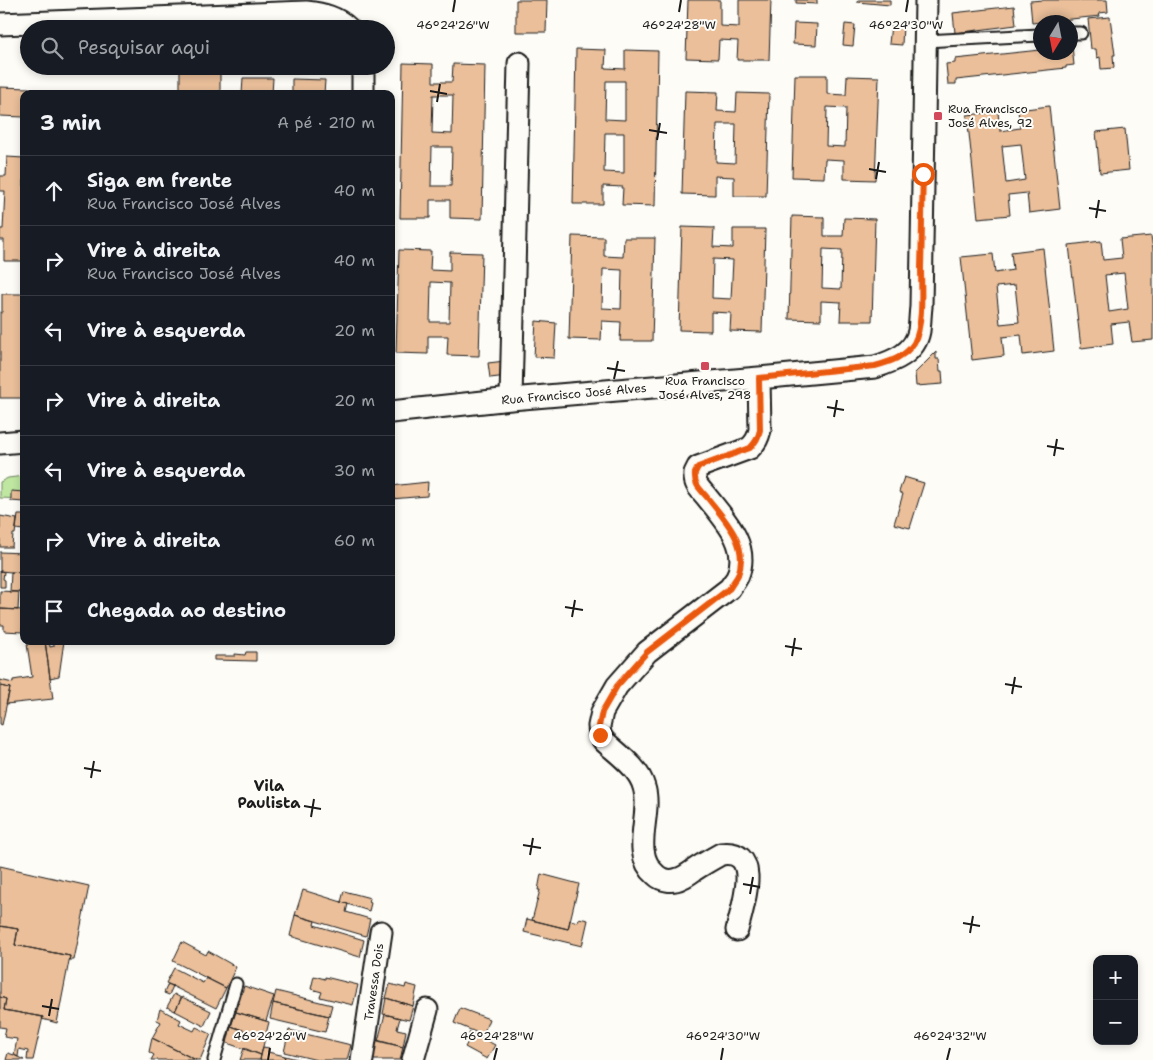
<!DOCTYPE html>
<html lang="pt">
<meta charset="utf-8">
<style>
body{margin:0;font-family:"Shantell Sans",sans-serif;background:#242831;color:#f1f3f6}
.controls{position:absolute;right:15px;bottom:15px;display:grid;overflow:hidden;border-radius:10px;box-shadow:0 2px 8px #0003}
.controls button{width:45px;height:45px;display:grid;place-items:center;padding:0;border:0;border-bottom:1px solid #363941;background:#171b24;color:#f1f3f6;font:25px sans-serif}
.compass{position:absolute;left:1033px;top:15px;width:45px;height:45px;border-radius:50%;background:#171b24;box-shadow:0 2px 8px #0003;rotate:190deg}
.stop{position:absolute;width:15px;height:15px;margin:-11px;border:4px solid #ea580c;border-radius:50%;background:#fff}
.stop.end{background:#ea580c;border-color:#fff;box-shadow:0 1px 5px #0008}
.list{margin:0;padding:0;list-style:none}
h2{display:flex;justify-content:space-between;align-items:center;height:65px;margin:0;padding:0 20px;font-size:21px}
h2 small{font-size:16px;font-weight:400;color:#9ea1a6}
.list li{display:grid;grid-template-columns:32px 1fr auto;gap:15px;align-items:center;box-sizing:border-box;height:70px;padding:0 20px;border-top:1px solid #363941}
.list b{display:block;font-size:19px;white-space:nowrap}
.list p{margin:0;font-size:16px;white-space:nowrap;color:#9ea1a6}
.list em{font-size:16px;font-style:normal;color:#9ea1a6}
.icon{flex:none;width:28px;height:28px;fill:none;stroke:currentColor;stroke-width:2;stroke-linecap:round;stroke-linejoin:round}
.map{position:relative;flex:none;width:1153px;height:1060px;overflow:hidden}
.search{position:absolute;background:#171b24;box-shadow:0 2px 8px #0003;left:20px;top:20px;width:375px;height:55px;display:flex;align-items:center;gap:12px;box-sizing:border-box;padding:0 18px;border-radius:28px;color:#9ea1a6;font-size:19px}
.panel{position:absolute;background:#171b24;box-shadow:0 2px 8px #0003;left:20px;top:90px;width:375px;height:555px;border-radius:10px}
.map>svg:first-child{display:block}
.green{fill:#bfe7a2;stroke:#6e825f}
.building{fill:#eabf9a;stroke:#1c1c1c;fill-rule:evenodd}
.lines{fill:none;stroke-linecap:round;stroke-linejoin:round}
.lane-casing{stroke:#1c1c1c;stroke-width:15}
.street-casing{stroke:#1c1c1c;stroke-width:25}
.lane{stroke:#fdfcf7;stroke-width:11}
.street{stroke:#fdfcf7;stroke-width:21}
.route{stroke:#ea580c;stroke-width:6}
.ticks{fill:none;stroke:#1c1c1c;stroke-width:2}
.poi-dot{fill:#d1495b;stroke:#fdfcf7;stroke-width:2}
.labels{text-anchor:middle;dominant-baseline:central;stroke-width:4;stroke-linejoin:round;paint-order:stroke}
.poi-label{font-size:12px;fill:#1c1c1c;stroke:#fdfcf7;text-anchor:start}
.street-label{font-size:12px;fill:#1c1c1c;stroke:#fdfcf7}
.quarter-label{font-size:15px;font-weight:bold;fill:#1c1c1c;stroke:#fdfcf7}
.ticks-label{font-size:12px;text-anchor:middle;fill:#1c1c1c;stroke:#fdfcf7;stroke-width:4;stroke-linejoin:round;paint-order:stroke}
</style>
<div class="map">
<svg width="1153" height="1060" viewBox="0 0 1153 1060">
<rect width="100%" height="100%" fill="#fdfcf7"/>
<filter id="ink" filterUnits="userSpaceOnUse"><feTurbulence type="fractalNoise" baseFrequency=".02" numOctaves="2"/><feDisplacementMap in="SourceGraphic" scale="10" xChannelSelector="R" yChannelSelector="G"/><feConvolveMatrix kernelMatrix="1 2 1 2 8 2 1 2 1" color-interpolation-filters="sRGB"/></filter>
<g filter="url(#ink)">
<path class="green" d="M24,476V499L0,498V482L8,478Z"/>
<path class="building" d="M516,0H547L546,32H516Z
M688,0H720V26L739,27V0H771L769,60H737L738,41L719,40L718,59L686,58Z
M796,0H817V4L796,3Z
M858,0H890V5L857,2Z
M1044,0H1107L1108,12L1099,13L1100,16L1032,23L1030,1Z
M1014,6L1016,25L955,33L953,13Z
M1110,17L1115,55H1113L1114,68L1101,69L1100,57L1097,58L1096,49H1091L1088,19Z
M794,23L817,24L816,45L793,44Z
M845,24L855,25L853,46L843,45Z
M891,24L903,25L902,45L889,44Z
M1072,46L1074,65L1066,66V68L956,80V84H948L946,64L955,63V59L1040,50V52H1070V47Z
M576,49L606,50L605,68L625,69V50L658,51L655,206L622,205L623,187L603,186V204H573ZM606,81H625V120L605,119ZM605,133H624V173L604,172Z
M403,63L433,64V82H452L453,64L485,65L482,219L450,218V200H430V218H400ZM433,95H453L452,134L432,133ZM432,147H452L451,186H431Z
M180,66H220V94H180Z
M795,75H827V94L846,95L847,76L879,77L875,180L844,179V160L825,159L824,178L792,177ZM827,107L846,108L845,147L826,146Z
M243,78H273L272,94H242Z
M292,79L325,80L324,94H292Z
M0,87L29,88V94H24V117L0,116Z
M685,91L718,92L717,111L736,112L737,93L769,94L766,196H734V177L715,176V195L682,194ZM717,124H736L735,163L716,162Z
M1049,106L1060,209L1029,213L1027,193L1008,195L1010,215L978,218L967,115L998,112L1000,131L1020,128L1018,110ZM1021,144L1025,180L1006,183L1002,146Z
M1125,129L1129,170L1100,173L1096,132Z
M7,157L24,158V261H4V240H0V229H3L5,191H0V176H6Z
M792,216L824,217V236H843L844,218L875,219L872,321H840L841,302L821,301V320L789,319ZM823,249L842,250L841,289L822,288Z
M682,227L714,228L713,247L733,248V229H765L762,332L730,331L731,313L711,312V331L679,330ZM713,259L733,260L731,299L712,298Z
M572,236L604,237V256L623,257L624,238H655L652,341H620L621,322L602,321L601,340L569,339ZM603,269L622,270L621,309L602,308Z
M1151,236L1153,249V340L1132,342L1129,322L1111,324L1113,344L1081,348L1069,245L1101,241L1103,260L1122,258L1120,239ZM1124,273L1128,309L1109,312L1105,275Z
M1043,248L1054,351L1023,355L1021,335L1002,337L1004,356L972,360L961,257L993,254L995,273L1013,270L1011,252ZM1015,285L1019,322L1000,324L996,287Z
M399,250L431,251L430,270L450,271V252L482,253L479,356L447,355L448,336H428V354L396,353ZM431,282L450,283L449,322H430Z
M2,294H24V398H0V312L2,313Z
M536,321L556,323L554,358L534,357Z
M936,352V359H939L940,371H942L943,384L916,386L915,373Z
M505,361L507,376L490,378L488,363Z
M904,477L924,483L910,528L894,524L903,494L899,492Z
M428,482L427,496L391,499V486Z
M11,491L24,492V502L11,501Z
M18,515H24V553H19L23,530L16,529Z
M0,516L17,519L15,534H13L12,547H0Z
M0,552L23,553L22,573L0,571Z
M0,571L4,572L3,579L5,580V587H0Z
M11,572L24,573V592H10Z
M0,591L19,592L18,610L0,609Z
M0,609L24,610L22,632L4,631V625H0Z
M45,641L53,699L6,704L10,688L0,686V680L13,683V680L32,677L27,644Z
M45,641H49L50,647L54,646V641H64L59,676L50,678Z
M246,652H256V661L214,660V656H235V654L245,655Z
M0,686L10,688L2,725L0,724Z
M0,866L89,886L74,960H69L70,956L15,945L18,929L0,926Z
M541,874L579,884L568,929L532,920L540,890H538Z
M303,890L348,904L346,912L370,919L366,936L295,915Z
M344,891L370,898L369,902L371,903L369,911L341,902Z
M295,915L315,921L314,925L364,940L360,957L290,936Z
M579,918L588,920L582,946L524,932L527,919L568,929L570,920L578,922Z
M0,926L18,929L15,945L70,956L57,1023L42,1019L43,1017L4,1010L6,999L0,997Z
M182,942L206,955L208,951L236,967L226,988L173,961Z
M174,968L203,983L206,978L226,988L216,1008L166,983Z
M314,976L325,979V977L358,985L353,1005L320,997L322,992L311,989Z
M168,984L173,986L169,995L164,993Z
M390,984L405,988L406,984L417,987L413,1006L386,998Z
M244,986L274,996L266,1021L236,1012Z
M276,991L332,1005L329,1016L273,1003Z
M174,994L181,998L175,1011L167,1007Z
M0,997L6,999L4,1010L43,1017L33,1060H27L28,1051L19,1049L18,1057L14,1055L17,1039L4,1037L6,1028L0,1027Z
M182,997L211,1011L204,1026L175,1011Z
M386,998L413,1006L409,1020L383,1014Z
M273,1003L329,1016L325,1032L270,1019Z
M460,1008L489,1019L483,1035L454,1023Z
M160,1009L181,1020L179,1024L194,1031L196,1027L211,1034L200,1060H196L152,1038L161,1022L157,1020Z
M236,1012L269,1022L265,1038L231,1026Z
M385,1014L400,1018L397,1029L406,1031L403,1047L378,1041Z
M231,1026L265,1038L261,1055L227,1043Z
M289,1030L351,1045L347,1060H317L284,1052Z
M470,1032L495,1045L487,1059L465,1047L468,1042L466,1040Z
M152,1038L196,1060H151L154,1055L149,1052Z
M377,1040L403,1047L400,1060H372Z
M263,1047L269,1048L268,1052L285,1056L284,1060H260Z
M244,1048L261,1055L260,1060H240Z
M8,1053L14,1055L24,1060H6Z
M285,1056L301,1060H284Z"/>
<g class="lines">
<g class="lane-casing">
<path id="lane" d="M1070,33H1081
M925,41L1040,35
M214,1060L236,984"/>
</g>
<g class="street-casing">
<path id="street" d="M0,24L306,12C323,14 337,17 349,29
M363,94V66
M511,399L519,63
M391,412L511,399L759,378L875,367C894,361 915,353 919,331C920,323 920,315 921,307L926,0
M0,443L24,441
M737,930C742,908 764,848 721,854C712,859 703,864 694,870C690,873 686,876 681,878C673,882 662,881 656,875C629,852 653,815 644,787C639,768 618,754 604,741L600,735L599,726L602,712L617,686L647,652L730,588C732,584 737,579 738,575C750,544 723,518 706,496C699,488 694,484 695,473L698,467L750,448C756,442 758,438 760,430L759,378
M362,1060L381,932
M413,1060L427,1010"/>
</g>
<use href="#lane" class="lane"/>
<use href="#street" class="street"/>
</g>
</g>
<g class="lines" filter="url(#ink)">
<path class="route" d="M600,735L599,726L602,712L617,686L647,652L730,588C732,584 736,579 738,575C750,544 723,518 706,496C699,488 694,484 695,473L698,467L750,448C756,442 758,438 760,430L759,378L875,366C890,362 905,357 914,343C924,325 921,288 921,267C922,236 922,205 923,174"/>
</g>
<path class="ticks" d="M453,12L455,0M679,12L681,0M906,12L908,0M430,91L447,94M437,102L440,84M649,130L667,133M657,140L660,123M869,169L886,172M876,179L879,162M1089,208L1106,211M1096,218L1099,200M607,368L625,371M614,379L618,361M827,407L844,410M834,417L837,400M1047,446L1064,449M1054,456L1057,439M565,607L583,610M572,617L575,600M785,646L802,649M792,656L795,638M1005,684L1022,687M1012,694L1015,677M84,768L101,771M91,778L94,761M304,806L321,809M311,817L314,799M523,845L541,848M530,855L533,838M743,884L760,887M750,894L753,877M963,923L980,926M970,933L973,916M42,1006L59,1009M49,1016L52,999M268,1060L270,1048M494,1060L497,1048M721,1060L723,1048M947,1060L950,1048"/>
<g class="poi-dot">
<rect x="933" y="111" width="10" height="10" rx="2.5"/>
<rect x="700" y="361" width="10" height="10" rx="2.5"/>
</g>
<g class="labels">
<g class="poi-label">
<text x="948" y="109">Rua Francisco<tspan x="948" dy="14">José Alves, 92</tspan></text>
<text x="705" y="381" text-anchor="middle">Rua Francisco<tspan x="705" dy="14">José Alves, 298</tspan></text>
</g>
<g class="street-label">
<text transform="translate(574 394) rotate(-5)">Rua Francisco José Alves</text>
<text transform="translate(374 982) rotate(-82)">Travessa Dois</text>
</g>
<g class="quarter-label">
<text x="269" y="786">Vila<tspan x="269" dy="17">Paulista</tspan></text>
</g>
</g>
<g class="ticks-label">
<text x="453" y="29">46°24'26"W</text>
<text x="679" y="29">46°24'28"W</text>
<text x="906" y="29">46°24'30"W</text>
<text x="270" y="1040">46°24'26"W</text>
<text x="497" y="1040">46°24'28"W</text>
<text x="723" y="1040">46°24'30"W</text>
<text x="950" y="1040">46°24'32"W</text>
</g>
</svg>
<div class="controls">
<button>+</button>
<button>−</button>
</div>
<svg class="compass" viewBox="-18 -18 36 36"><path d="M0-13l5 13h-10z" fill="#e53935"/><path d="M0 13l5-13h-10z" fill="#9ea1a6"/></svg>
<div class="stop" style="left:923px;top:174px"></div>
<div class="stop end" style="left:600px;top:735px"></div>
<div class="search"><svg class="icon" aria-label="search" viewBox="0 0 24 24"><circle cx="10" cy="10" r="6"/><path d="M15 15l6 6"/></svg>Pesquisar aqui</div>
<section class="panel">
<h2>3 min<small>A pé · 210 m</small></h2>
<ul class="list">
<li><svg class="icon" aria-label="ahead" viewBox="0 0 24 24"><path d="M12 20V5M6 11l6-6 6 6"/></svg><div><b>Siga em frente</b><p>Rua Francisco José Alves</p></div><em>40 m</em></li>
<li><svg class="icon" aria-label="right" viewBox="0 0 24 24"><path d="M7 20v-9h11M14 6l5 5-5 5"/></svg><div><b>Vire à direita</b><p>Rua Francisco José Alves</p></div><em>40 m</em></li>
<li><svg class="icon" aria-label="left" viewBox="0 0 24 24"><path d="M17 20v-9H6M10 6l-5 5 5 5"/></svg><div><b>Vire à esquerda</b></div><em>20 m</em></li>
<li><svg class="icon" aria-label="right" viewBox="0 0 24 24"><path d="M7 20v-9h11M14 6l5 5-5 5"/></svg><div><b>Vire à direita</b></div><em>20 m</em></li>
<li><svg class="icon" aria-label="left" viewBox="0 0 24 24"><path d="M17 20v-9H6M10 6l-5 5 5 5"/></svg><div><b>Vire à esquerda</b></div><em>30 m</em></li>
<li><svg class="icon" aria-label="right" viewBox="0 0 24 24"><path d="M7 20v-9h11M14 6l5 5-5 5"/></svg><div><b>Vire à direita</b></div><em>60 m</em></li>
<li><svg class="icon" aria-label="arrive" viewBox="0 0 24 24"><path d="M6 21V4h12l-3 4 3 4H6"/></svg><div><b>Chegada ao destino</b></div></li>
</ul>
</section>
</div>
